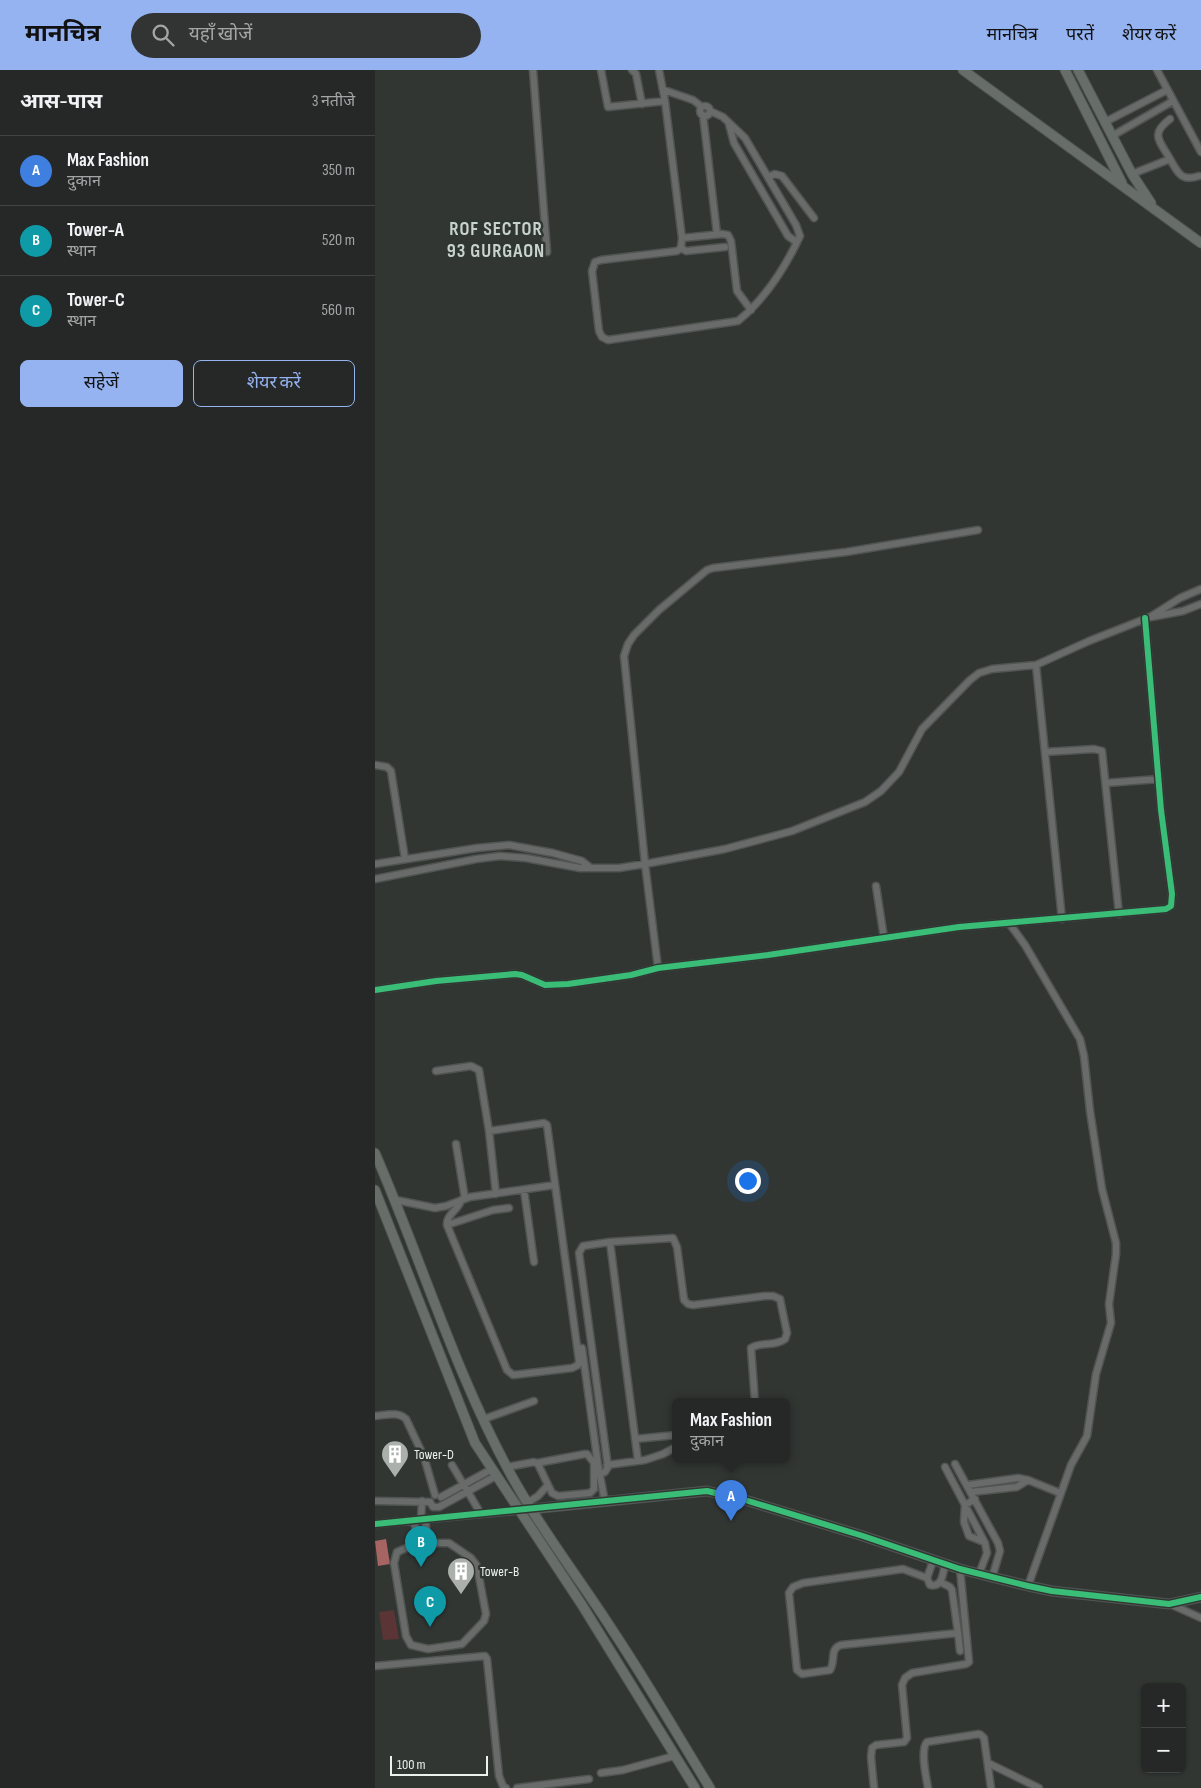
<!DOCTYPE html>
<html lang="hi">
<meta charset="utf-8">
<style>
body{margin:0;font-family:"Sofia Sans Condensed","Noto Sans Devanagari",sans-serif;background:#313432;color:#f1f3f6}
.controls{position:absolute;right:15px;bottom:15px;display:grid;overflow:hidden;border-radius:8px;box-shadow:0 1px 4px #0004}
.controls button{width:45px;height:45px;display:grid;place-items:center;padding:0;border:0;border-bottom:1px solid #424443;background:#252826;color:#f1f3f6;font:25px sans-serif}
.scale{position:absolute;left:15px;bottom:12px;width:98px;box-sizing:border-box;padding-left:5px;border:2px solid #ecf1ee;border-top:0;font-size:14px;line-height:18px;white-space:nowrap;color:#ecf1ee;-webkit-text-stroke:4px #303733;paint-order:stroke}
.you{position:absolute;left:372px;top:1110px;width:18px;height:18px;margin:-12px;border:4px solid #fff;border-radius:50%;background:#1a73e8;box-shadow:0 0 0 8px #1a73e833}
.badge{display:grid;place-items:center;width:32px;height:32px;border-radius:50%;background:#95b2f1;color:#fff;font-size:16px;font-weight:700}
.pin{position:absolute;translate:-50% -41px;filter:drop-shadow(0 1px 2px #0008)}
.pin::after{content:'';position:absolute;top:26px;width:18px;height:15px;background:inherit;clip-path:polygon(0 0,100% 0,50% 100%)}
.popup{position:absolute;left:297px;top:1328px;width:118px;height:65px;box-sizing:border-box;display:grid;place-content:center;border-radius:8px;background:#252826;filter:drop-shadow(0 1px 4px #0005);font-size:16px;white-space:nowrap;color:#a3a6a7}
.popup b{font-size:19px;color:#f1f3f6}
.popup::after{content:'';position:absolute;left:50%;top:100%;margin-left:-10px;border:10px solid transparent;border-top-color:#252826}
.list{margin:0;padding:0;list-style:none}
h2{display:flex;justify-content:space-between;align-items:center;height:65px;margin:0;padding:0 20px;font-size:21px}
h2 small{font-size:16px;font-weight:400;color:#a3a6a7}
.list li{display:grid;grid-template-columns:32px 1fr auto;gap:15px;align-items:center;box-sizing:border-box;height:70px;padding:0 20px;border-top:1px solid #424443}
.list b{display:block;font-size:19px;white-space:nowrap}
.list p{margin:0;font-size:16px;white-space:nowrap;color:#a3a6a7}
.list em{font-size:16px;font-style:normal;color:#a3a6a7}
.actions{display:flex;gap:10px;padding:15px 20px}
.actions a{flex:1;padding:11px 0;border:1px solid #95b2f1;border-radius:8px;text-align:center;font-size:18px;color:#95b2f1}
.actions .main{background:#95b2f1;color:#111}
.icon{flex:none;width:28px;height:28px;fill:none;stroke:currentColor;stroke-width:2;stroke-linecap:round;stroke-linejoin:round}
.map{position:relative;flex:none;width:826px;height:1718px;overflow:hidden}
header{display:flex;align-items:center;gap:30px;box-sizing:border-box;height:70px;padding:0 25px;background:#95b2f1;color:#111}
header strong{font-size:24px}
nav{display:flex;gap:28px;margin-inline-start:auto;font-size:18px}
.search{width:350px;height:45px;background:#313432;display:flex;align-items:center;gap:12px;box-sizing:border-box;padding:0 18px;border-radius:28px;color:#a3a6a7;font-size:19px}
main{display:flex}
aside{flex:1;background:#252826}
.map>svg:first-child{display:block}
.green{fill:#5b3435}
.water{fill:#a66463}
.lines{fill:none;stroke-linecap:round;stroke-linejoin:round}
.street-casing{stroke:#505452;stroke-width:9}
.secondary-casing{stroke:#505452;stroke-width:11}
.street{stroke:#686b69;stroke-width:6}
.secondary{stroke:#676e6a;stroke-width:9}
.cycleway-casing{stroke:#303733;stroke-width:9}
.cycleway{stroke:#3abd76;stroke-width:6}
.labels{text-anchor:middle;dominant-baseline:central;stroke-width:5;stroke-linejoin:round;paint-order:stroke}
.poi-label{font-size:14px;fill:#ecf1ee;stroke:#303733;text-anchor:start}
.district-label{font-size:19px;font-weight:bold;letter-spacing:1px;fill:#cad2ce;stroke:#303733}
</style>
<header>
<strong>मानचित्र</strong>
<div class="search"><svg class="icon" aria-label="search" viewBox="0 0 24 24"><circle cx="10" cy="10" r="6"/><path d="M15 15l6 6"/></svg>यहाँ खोजें</div>
<nav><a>मानचित्र</a><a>परतें</a><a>शेयर करें</a></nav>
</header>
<main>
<aside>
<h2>आस-पास<small>3 नतीजे</small></h2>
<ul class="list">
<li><span class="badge" style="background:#3f7fe0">A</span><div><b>Max Fashion</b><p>दुकान</p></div><em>350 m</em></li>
<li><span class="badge" style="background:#0f9aa8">B</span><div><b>Tower-A</b><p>स्थान</p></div><em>520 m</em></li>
<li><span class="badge" style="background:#0f9aa8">C</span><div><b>Tower-C</b><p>स्थान</p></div><em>560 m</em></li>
</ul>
<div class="actions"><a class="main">सहेजें</a><a>शेयर करें</a></div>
</aside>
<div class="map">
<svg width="826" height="1718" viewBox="0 0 826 1718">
<rect width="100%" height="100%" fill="#313633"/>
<path class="green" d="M19,1540L24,1569L8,1570L4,1542Z"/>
<path class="water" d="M11,1469L15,1494L3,1496L0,1471Z"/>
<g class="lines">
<g class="street-casing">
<path id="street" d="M158,0L172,182
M226,0L233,37L290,31
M257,0L261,4L267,34
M284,0L290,31L307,168L347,164L353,165L356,171L362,221L376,240
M782,0L826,82
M289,20L318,30L327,37
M325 41a5 5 0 1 1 10 0a5 5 0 1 1-10 0Z
M328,45L342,164
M730,52L792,20
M354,54L359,73L413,166L420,171L423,170
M737,66L798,31
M795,89C784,70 775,64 795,49
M757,104L795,89C803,103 806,112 824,106
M393,107L400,104L407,106L439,148
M307,168L306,178L302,181L226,190L220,192L217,201L224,261L227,267L233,270L363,251C390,229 410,198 425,166L421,155L370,68L348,47L335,41
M306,178L311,181L350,177
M776,547L808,541L826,534
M661,595L687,849
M670,682L719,679L727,681L744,844
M0,695L12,697L16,701L30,789
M731,713L784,709
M0,794L102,778L134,775L178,783L207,791L216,798
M0,809L101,789L125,786L151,788L205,798H244L270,794L350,779L417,761L490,732L506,721L524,702L547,659L595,610L604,603L617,599L661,595L714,571L775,547L805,528L826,519
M501,816L509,868
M634,853L650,875L705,969L709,986L715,1041L727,1119L741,1173V1184L734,1234L736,1253L721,1304L712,1366L696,1395L653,1516
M283,898L270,794L249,586L253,574L259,565L284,540L332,500L338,498L471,482L603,460
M0,920L61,911L140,904L147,905L170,915L193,914L256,905L283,898L393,885L584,857L791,839L796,836L797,824L786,740L770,548
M61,1001L96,996L104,1000L114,1061L121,1124
M81,1074L90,1129
M149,1120L159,1192
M21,1130L60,1138L71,1136L95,1127L180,1115
M86,1130C84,1140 71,1144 72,1155L132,1300L138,1305L197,1298L203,1295L204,1291L172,1055L169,1053L114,1061
M72,1155L118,1140L134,1138
M207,1278L223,1395L230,1432
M0,1346C11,1345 23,1341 31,1349L49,1387L60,1425
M109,1349L159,1331
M260,1369L301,1365
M263,1391L235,1172L298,1168L302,1177L309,1230L313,1234L318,1235L390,1226H398L405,1229L412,1263L410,1269C400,1277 386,1271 376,1278L380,1332
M162,1393L210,1384H212L220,1394
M580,1394L623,1473L625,1481L617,1508
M77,1395L106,1444
M232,1395L270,1390L288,1384L301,1377
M132,1397L159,1392L163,1394L173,1415L163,1426L152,1433
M570,1397L610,1473L612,1483L604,1504
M225,1404L230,1402L233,1397L204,1183L208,1176L235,1172
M173,1415L177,1423L183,1426L215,1423L219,1419V1393
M593,1415L643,1408L653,1410L685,1423
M596,1422L642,1417L653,1410
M66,1427L117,1399
M600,1429L590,1435L589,1452L594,1466L609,1472
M0,1431L55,1432
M55,1432L58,1437H64L121,1406
M50,1449L53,1472
M39,1450L43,1473L22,1482L19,1493L31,1566L36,1575L53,1579L87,1574L109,1551L111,1544L102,1496L96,1488L74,1473H43
M46,1450L47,1431
M0,1454L148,1440
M552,1508L558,1491
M565,1512L575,1517L577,1520L583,1563L466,1575C454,1579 461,1591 455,1600L427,1604L422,1600L414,1523L418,1517L428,1513L528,1499L552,1508L555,1515C567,1518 568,1504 570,1494
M795,1534L826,1548
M583,1563L585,1581
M0,1596L110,1586L112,1589L124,1706L128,1716L131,1718
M613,1693L664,1718
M226,1703L248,1700L299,1686
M142,1718L214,1709
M499,1718L496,1687L497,1678L501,1675L529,1672L532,1668L527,1615L530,1608L537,1603L591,1594L594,1592L585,1499
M553,1718C551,1706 545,1680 552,1672L604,1664L606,1665L609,1668L616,1718"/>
</g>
<g class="secondary-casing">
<path id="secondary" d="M588,0L826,173
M690,0L747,113
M703,0L757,104L776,133
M0,1083C46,1189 80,1302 135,1403C165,1458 204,1508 238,1561C272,1612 303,1666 335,1718
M0,1120L100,1373L207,1535L320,1718
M156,1439L332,1421L370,1430L488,1466L585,1499L653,1516L677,1521L794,1534L826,1527"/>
</g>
<use href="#street" class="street"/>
<use href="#secondary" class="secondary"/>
<g class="cycleway-casing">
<path id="cycleway" d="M0,920L61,911L140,904L147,905L170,915L193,914L256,905L283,898L393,885L584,857L791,839L796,836L797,824L786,740L770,548
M0,1454L332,1421L370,1430L488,1466L585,1499L653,1516L677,1521L794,1534L826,1527"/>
</g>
<use href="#cycleway" class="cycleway"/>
</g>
<defs>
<g id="building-pin" transform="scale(1.4375)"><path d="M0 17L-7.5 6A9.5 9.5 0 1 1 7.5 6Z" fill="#abb0ad" stroke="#303733"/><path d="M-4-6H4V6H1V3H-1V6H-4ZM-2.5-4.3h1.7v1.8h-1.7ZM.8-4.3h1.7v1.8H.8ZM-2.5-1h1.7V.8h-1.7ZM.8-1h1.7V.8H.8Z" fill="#fff"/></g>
</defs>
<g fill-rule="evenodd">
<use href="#building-pin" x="20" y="1384"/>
<use href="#building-pin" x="86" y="1501"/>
</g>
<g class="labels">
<g class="poi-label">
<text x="39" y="1384">Tower-D</text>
<text x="105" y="1501">Tower-B</text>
</g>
<g class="district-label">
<text x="121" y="159">ROF SECTOR<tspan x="121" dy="22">93 GURGAON</tspan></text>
</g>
</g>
</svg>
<div class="controls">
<button>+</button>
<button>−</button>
</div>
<div class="scale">100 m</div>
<div class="you"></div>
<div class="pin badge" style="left:356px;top:1451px;background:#3f7fe0">A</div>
<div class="popup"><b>Max Fashion</b>दुकान</div>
<div class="pin badge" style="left:46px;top:1497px;background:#0f9aa8">B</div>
<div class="pin badge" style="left:55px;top:1557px;background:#0f9aa8">C</div>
</div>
</main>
